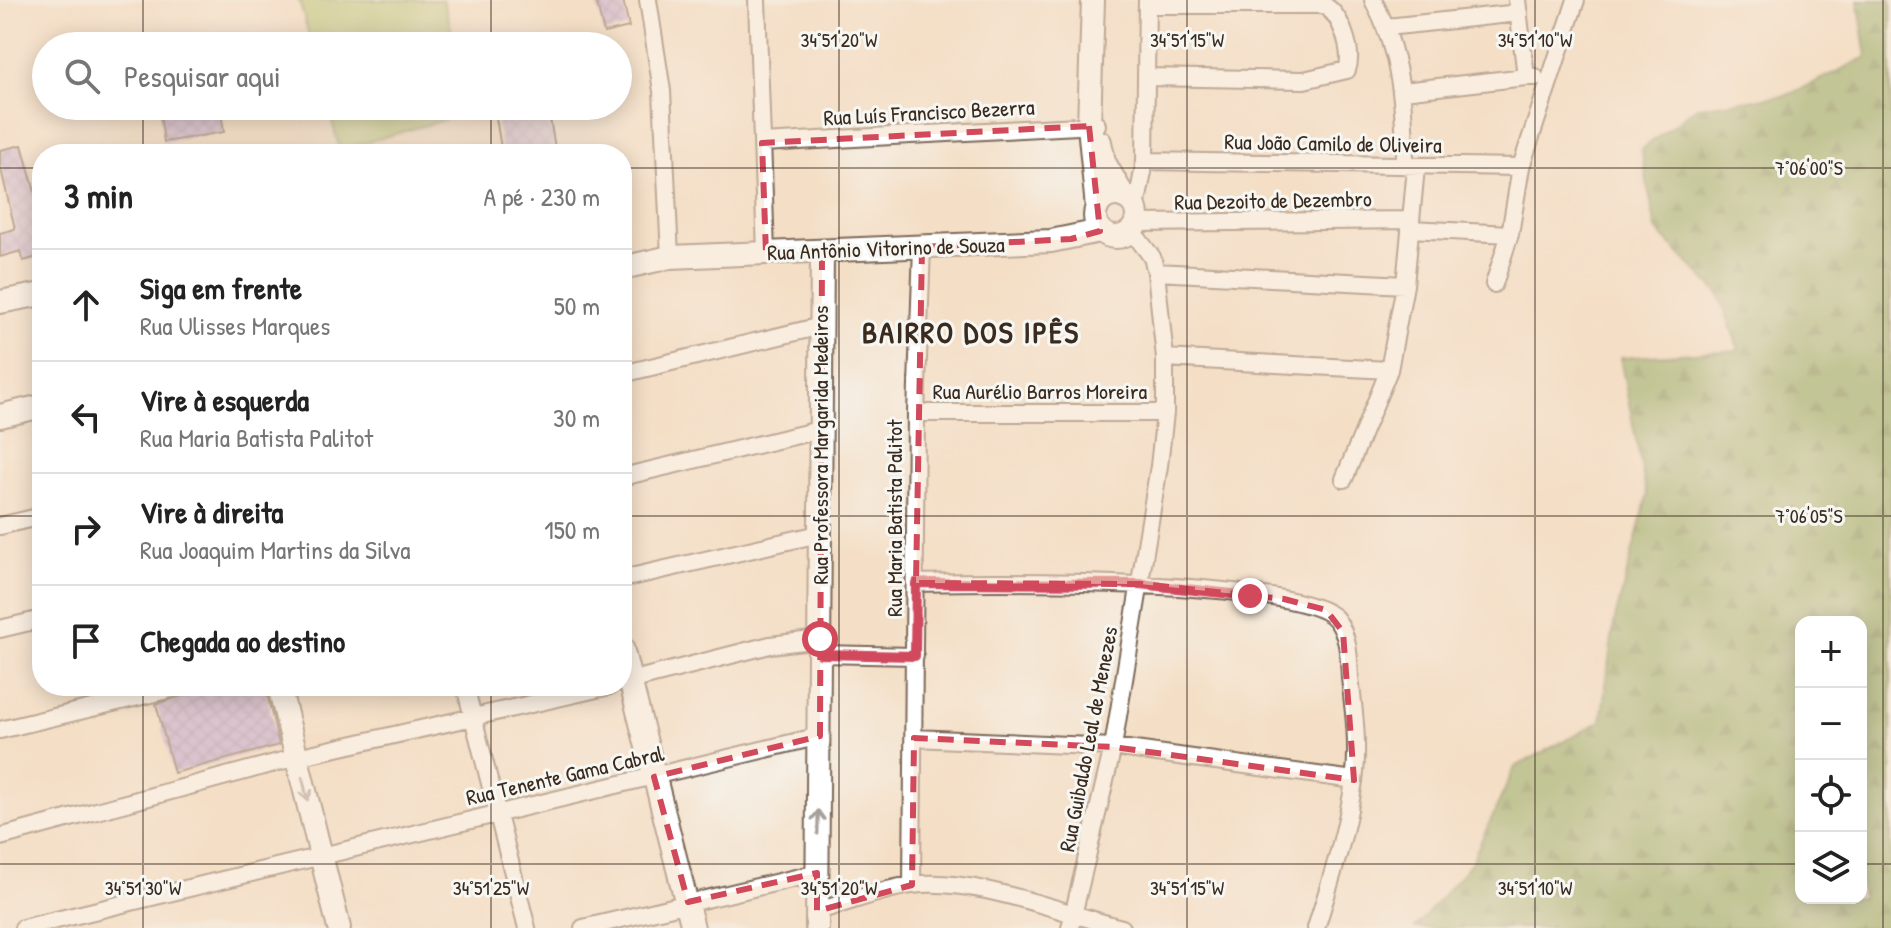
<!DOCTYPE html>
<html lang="pt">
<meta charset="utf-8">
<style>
body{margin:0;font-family:"Patrick Hand",sans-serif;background:#f6f6f6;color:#222}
.controls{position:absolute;right:24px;bottom:24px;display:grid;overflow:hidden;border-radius:16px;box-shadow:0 4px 20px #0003}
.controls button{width:72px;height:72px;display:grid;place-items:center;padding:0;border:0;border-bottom:2px solid #e0e0e0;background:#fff;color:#222;font:40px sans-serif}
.stop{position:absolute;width:24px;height:24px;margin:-18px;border:6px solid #d1495b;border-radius:50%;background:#fff}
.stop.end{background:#d1495b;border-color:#fff;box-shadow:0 2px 8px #0008}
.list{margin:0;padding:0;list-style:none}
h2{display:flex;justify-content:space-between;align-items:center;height:104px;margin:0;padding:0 32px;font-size:34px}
h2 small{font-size:26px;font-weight:400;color:#767676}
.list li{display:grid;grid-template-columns:52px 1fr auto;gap:24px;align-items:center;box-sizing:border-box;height:112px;padding:0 32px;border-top:2px solid #e0e0e0}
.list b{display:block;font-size:30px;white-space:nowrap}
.list p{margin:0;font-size:26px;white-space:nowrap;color:#767676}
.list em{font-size:26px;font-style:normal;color:#767676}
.icon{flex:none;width:44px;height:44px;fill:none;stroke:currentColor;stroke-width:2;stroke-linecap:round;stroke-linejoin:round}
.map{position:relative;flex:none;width:1891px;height:928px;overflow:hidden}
.search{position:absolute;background:#fff;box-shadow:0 4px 20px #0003;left:32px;top:32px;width:600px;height:88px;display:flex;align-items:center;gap:20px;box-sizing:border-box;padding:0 28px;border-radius:44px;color:#767676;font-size:30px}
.panel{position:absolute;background:#fff;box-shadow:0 4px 20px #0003;left:32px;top:144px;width:600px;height:552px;border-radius:32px}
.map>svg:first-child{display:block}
.grass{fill:#a8bf64;stroke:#727441;stroke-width:2}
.forest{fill:url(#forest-firs);stroke:#60683c;stroke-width:2;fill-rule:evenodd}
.building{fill:url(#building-cross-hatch)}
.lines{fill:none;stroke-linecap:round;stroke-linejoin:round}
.street-casing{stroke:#7c6959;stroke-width:20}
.secondary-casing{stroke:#7c6959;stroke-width:26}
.street{stroke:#fff;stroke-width:16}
.secondary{stroke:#fff;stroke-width:22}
.oneway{stroke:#a79f9a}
.route{stroke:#d1495b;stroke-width:10}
.marked{fill:none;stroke:#d1495b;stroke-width:6;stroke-dasharray:16 10;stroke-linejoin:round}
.ticks{fill:none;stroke:#3b2a1e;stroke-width:2;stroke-opacity:0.45}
.labels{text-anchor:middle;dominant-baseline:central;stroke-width:6;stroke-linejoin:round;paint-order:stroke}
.street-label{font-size:22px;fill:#3b2a1e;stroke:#f6f6f2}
.district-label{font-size:30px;font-weight:bold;letter-spacing:2px;fill:#3b2a1e;stroke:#f6f6f2}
.ticks-label{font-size:20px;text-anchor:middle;fill:#3b2a1e;stroke:#f6f6f2;stroke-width:6;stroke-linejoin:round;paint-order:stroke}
</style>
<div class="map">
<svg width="1891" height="928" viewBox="0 0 1891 928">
<defs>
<pattern id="forest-firs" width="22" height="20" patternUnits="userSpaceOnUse" patternTransform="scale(2)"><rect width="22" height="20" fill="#86a65a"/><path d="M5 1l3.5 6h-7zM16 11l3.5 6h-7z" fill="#6f874a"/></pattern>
<pattern id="building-cross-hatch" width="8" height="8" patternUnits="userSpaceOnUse" patternTransform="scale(2)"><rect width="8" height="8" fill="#bea4d8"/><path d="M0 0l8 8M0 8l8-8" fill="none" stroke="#9c86af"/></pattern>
</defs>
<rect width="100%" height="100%" fill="#f6f6f2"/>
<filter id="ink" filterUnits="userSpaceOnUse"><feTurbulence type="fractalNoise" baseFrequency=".0125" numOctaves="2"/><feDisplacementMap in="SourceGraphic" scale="16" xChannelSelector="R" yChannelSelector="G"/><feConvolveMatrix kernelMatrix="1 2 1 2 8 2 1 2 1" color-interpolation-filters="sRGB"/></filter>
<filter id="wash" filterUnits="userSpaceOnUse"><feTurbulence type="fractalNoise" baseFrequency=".006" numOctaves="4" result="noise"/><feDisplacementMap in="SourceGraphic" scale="32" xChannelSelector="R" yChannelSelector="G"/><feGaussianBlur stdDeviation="1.8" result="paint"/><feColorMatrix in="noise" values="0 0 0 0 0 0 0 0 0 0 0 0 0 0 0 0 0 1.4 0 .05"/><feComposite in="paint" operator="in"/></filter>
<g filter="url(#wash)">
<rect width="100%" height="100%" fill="#f4dfc6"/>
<path class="grass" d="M299,0H443L456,46H312Z
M328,106H472L474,111L340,150Z"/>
<path class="forest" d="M1858,0H1891V928H1415L1471,863L1515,767L1601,721L1614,623L1647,496L1620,358L1739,350L1719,294L1656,230L1641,150L1697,107L1788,95L1867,57ZM1801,622H1861V898H1801Z"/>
<g id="blocks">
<path class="building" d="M596,0H623L629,27L604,33Z
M159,106H220L224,132L164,142Z
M494,106H541L543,114L549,113L556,154H502Z
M22,145L42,218V256L23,261L21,251L0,257V233L15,229L0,165V150Z
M213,686H265L279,745L174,773L156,704Z"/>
</g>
</g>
<g filter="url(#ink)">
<use href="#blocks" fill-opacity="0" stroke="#7c6959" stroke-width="2"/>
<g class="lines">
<g class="street-casing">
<path id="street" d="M648,0L662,91L670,257
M757,0L766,253
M1373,0C1401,53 1405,108 1405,166
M1517,0L1526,77H1535
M1147,5H1323C1341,13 1354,52 1347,70L1304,80L1148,77
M1387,27L1519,13
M1403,91L1526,77
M762,143L1097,125
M1145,161L1521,167
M1136,208L1145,161L1147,0
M1136,223L1410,220
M1410,229L1510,234
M1156,272L1405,285
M1494,284L1510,234L1521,167L1576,0
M1165,358L1389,370
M622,374L821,326
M916,413H1165
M622,477L819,430
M1344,479L1389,370L1405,285L1416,167
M0,526L42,516
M622,579L819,534
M916,583C980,581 1303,578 1336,619C1349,636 1349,658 1350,678C1354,711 1359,747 1354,781C1347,830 1331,880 1316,928
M0,629L42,619
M820,654L915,656
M622,683L770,645L820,639
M465,686L527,928
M0,730L184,686
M914,738L1113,747L1354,780
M0,837L297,757L610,686
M912,885L916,413L922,247
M817,911C848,903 881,889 912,885C972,876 1062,913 1122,928
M23,928L820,736
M583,928L817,873
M1070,928L1113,747L1159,466L1165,413V358L1156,272L1152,257L1132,231"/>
</g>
<g class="secondary-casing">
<path id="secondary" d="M1093,0L1089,126L1097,208
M1100,142L1104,162L1124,197
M1095 216a21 21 0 1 1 42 0a21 21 0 1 1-42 0Z
M622,268L670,257L1051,241L1100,231
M0,302L42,294
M0,416L42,406
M622,648L693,928
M279,686L339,928
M817,928L822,251"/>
</g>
<use href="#street" class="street"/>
<use href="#secondary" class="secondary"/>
</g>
<defs><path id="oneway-shaft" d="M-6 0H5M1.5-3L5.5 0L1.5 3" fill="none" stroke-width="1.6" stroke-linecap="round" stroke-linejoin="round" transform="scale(2)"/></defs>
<g class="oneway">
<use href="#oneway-shaft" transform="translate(305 789) rotate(77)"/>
<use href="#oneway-shaft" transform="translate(818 822) rotate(-89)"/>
</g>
</g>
<g class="lines" filter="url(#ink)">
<path class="route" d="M820,639V654L915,656L916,583L1140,584L1250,596"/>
</g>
<path d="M0 0H1891V928H0ZM1089,126L1100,231L1071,239L922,247L916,583L1140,584L1284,599L1326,610L1343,632L1354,780L1113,747L914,738L912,885L817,911V873L688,902L654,777L820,736L822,251L766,253L762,143Z" fill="#f4dfc6" fill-opacity=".55" fill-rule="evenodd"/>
<path class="marked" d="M1089,126L1100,231L1071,239L922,247L916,583L1140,584L1284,599L1326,610L1343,632L1354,780L1113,747L914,738L912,885L817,911V873L688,902L654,777L820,736L822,251L766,253L762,143Z"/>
<path class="ticks" d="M143,0V46M491,0V46M839,0V928M1187,0V928M1535,0V928M1883,0V928M143,106V154M491,106V154M0,168H42M622,168H1891M0,516H42M622,516H1891M143,686V928M491,686V928M0,864H1801M1861,864H1891"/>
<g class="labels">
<g class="street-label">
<text transform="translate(929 112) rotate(-3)">Rua Luís Francisco Bezerra</text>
<text transform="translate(1333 143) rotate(1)">Rua João Camilo de Oliveira</text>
<text transform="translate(1273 200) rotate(-1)">Rua Dezoito de Dezembro</text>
<text transform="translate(886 248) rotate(-2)">Rua Antônio Vitorino de Souza</text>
<text x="1040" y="391">Rua Aurélio Barros Moreira</text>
<text transform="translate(820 445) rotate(-90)">Rua Professora Margarida Medeiros</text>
<text transform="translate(894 518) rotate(-90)">Rua Maria Batista Palitot</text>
<text transform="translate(1088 739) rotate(-79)">Rua Guibaldo Leal de Menezes</text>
<text transform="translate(565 775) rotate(-13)">Rua Tenente Gama Cabral</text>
</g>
<g class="district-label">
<text x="971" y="332">BAIRRO DOS IPÊS</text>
</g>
</g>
<g class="ticks-label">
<text x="839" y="47">34°51'20"W</text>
<text x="1187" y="47">34°51'15"W</text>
<text x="1535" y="47">34°51'10"W</text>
<text x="1809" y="175">7°06'00"S</text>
<text x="1809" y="523">7°06'05"S</text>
<text x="143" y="895">34°51'30"W</text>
<text x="491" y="895">34°51'25"W</text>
<text x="839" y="895">34°51'20"W</text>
<text x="1187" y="895">34°51'15"W</text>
<text x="1535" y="895">34°51'10"W</text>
</g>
</svg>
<div class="controls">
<button>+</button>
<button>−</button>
<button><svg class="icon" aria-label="locate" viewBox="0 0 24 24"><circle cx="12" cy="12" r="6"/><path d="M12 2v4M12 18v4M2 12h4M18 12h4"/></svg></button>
<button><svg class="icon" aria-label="layers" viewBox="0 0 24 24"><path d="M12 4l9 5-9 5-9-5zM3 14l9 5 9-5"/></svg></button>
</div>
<div class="stop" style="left:820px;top:639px"></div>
<div class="stop end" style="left:1250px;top:596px"></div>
<div class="search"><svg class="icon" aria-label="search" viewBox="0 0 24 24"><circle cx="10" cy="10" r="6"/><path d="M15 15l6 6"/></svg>Pesquisar aqui</div>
<section class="panel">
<h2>3 min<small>A pé · 230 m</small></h2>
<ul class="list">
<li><svg class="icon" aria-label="ahead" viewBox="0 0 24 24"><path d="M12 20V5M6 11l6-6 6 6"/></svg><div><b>Siga em frente</b><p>Rua Ulisses Marques</p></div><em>50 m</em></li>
<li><svg class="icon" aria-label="left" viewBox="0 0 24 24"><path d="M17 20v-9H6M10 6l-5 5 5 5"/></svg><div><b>Vire à esquerda</b><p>Rua Maria Batista Palitot</p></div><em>30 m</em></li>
<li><svg class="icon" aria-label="right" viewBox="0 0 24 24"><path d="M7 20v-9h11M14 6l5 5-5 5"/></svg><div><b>Vire à direita</b><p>Rua Joaquim Martins da Silva</p></div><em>150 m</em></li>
<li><svg class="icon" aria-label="arrive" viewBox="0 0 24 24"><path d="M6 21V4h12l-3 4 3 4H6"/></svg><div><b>Chegada ao destino</b></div></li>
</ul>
</section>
</div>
